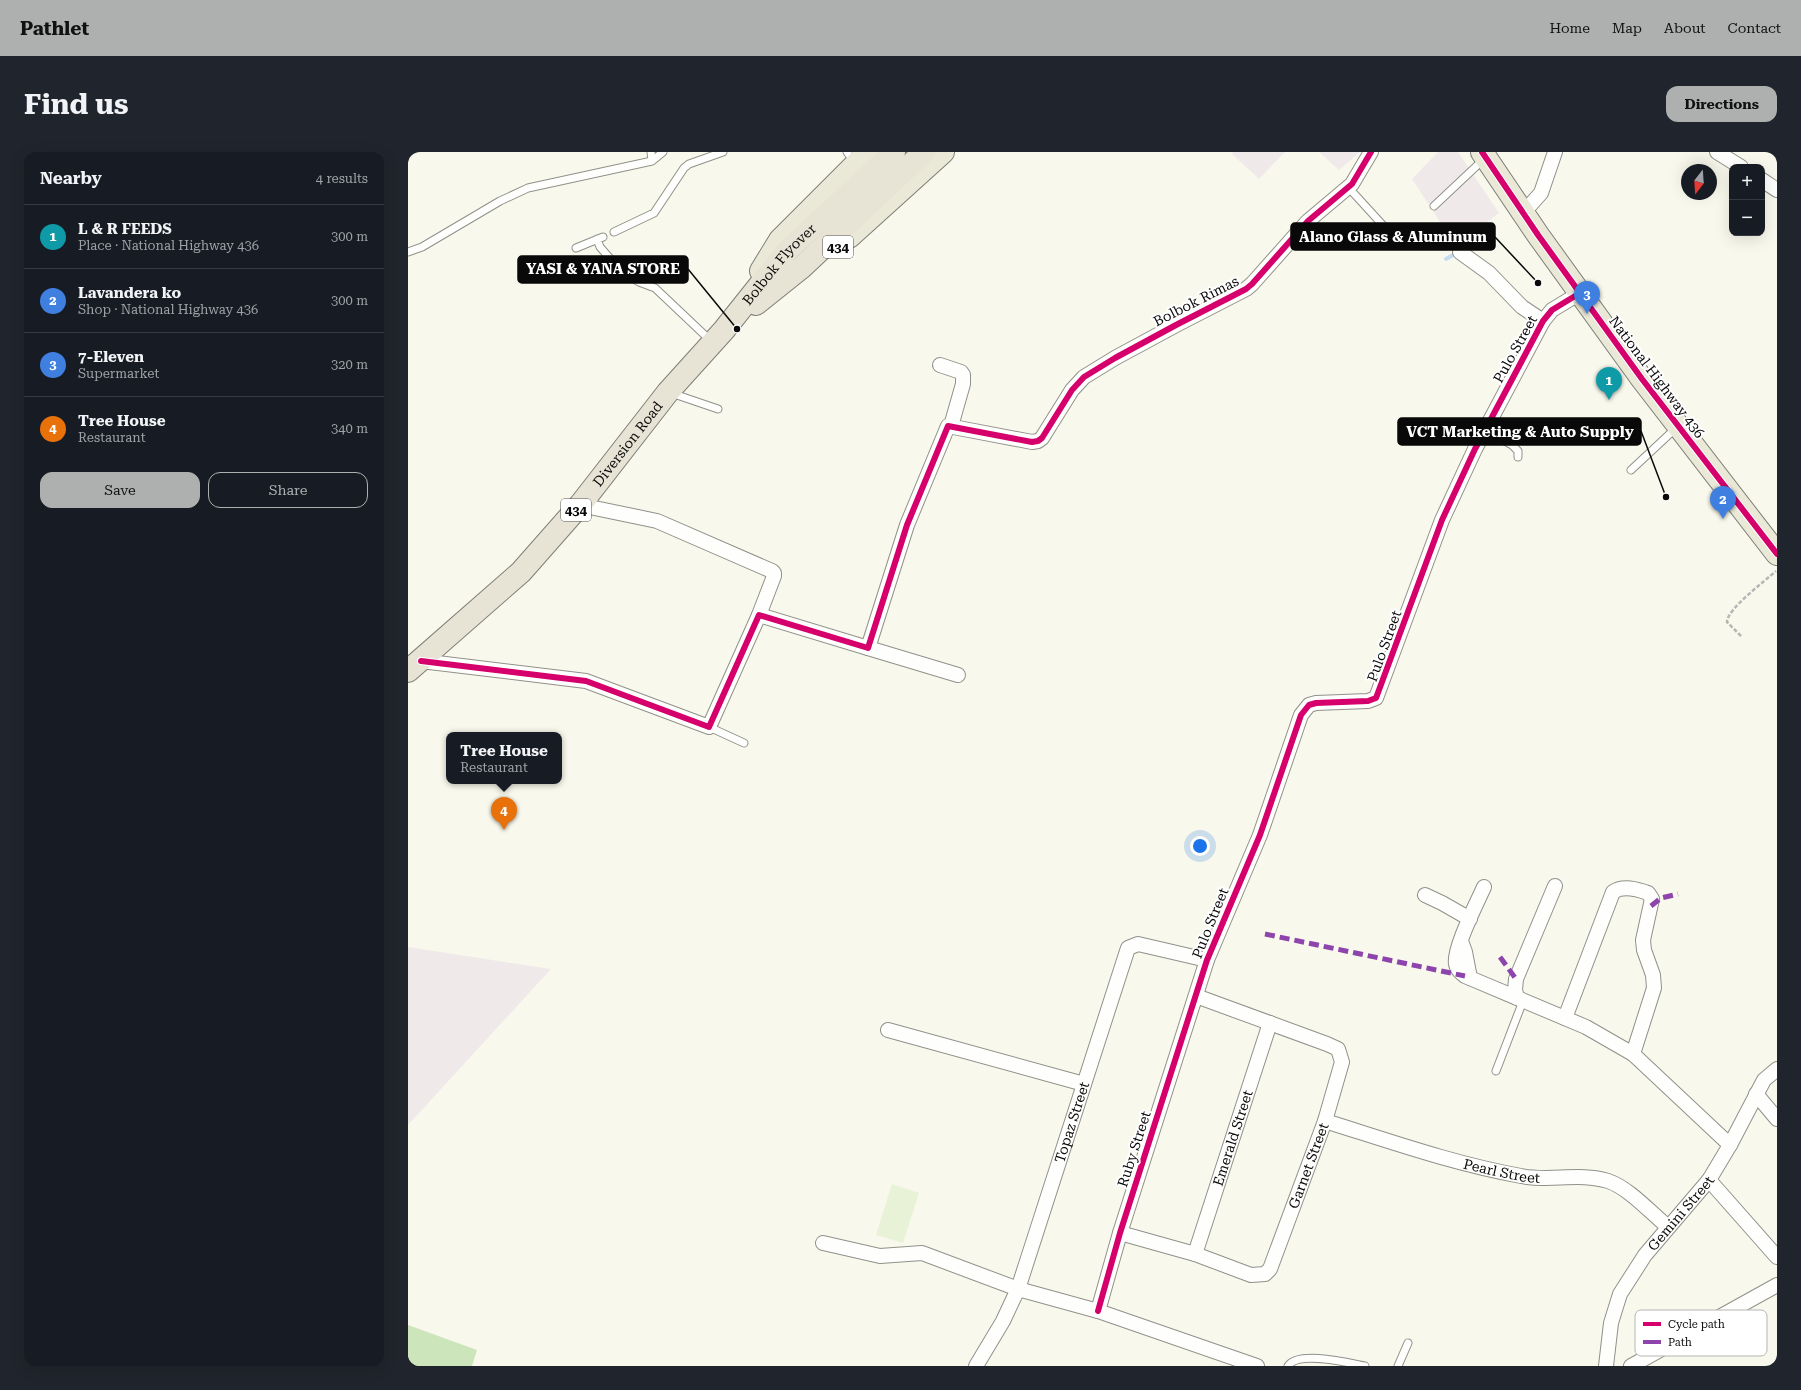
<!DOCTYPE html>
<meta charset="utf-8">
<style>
body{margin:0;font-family:"Roboto Serif",serif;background:#20242c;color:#f1f3f6}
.controls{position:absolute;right:12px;top:12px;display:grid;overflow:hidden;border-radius:8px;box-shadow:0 4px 16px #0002}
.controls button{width:36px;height:36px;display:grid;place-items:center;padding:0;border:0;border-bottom:1px solid #363941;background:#171b24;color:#f1f3f6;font:20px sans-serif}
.compass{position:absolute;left:1273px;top:12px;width:36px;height:36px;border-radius:50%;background:#171b24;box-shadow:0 4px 16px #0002;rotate:197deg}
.you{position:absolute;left:792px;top:694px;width:14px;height:14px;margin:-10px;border:3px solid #fff;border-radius:50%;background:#1a73e8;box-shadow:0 0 0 6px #1a73e833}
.badge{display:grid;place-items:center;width:26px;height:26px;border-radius:50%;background:#aeb0af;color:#fff;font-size:13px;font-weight:700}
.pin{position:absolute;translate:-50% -33px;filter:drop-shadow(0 1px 2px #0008)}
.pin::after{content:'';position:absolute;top:21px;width:14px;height:12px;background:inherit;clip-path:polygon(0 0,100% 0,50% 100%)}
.popup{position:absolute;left:38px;top:580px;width:116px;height:52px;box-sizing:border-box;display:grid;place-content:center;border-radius:8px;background:#171b24;filter:drop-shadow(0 1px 3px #0005);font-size:13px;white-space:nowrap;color:#9ea1a6}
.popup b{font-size:15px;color:#f1f3f6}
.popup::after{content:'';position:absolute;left:50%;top:100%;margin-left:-8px;border:8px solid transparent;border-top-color:#171b24}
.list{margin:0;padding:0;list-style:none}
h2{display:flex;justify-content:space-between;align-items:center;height:52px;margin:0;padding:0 16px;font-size:17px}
h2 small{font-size:13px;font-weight:400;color:#9ea1a6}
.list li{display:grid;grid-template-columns:26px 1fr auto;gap:12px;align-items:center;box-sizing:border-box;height:64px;padding:0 16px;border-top:1px solid #363941}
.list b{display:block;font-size:15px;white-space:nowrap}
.list p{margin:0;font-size:13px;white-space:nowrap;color:#9ea1a6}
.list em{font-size:13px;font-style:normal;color:#9ea1a6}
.actions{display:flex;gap:8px;padding:12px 16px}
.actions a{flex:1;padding:9px 0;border:1px solid #aeb0af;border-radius:12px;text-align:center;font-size:14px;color:#aeb0af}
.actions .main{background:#aeb0af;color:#111}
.map{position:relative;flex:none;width:1369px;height:1214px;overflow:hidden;border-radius:12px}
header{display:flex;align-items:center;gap:24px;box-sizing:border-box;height:56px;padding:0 20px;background:#aeb0af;color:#111}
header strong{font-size:19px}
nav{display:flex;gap:22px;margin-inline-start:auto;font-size:14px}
.intro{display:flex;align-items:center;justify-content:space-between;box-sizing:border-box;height:96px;padding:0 24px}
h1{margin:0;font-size:28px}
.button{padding:10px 18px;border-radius:12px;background:#aeb0af;color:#111;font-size:14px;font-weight:700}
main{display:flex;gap:24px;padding:0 24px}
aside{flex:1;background:#171b24;border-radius:12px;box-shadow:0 4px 16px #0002}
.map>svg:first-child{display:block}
.industrial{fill:#f0e9ea}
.forest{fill:#cde5bb}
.pitch{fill:#e8f2d7}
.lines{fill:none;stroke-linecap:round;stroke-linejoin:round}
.stream{stroke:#c4dcf1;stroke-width:4}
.service-casing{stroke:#91918b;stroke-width:9}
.minor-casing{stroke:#91918b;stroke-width:16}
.primary-casing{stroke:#7e7e78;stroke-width:24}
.trunk-casing{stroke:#7e7e78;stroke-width:24}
.path{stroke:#b6b6b4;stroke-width:2.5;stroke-dasharray:4 2;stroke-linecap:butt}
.service{stroke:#fefefc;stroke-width:7}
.minor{stroke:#fefefc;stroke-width:14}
.primary{stroke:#eae8d7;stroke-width:22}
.trunk{stroke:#e8e4d5;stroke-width:22}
.quiet{stroke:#8e44ad;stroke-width:5;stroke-dasharray:10 5;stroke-linecap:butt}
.cycleway-casing{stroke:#fff;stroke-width:8}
.cycleway{stroke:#d6006c;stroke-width:6}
.labels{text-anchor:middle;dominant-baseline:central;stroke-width:4;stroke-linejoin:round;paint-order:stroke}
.shield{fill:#fff;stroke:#535353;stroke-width:1}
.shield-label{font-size:13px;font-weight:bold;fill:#090909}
.street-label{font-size:14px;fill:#090909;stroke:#fff}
.key{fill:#fff;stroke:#b5b5b5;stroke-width:1}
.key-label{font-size:11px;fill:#090909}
.leader{fill:none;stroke:#090909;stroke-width:1.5}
.callout-dot{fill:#090909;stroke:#fff;stroke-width:1.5}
.callout{fill:#090909;stroke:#090909;stroke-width:1.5}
.callout-label{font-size:15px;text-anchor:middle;font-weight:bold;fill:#fff}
</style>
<header>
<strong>Pathlet</strong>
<nav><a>Home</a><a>Map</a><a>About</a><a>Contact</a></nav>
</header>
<div class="intro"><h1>Find us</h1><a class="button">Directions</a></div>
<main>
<aside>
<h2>Nearby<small>4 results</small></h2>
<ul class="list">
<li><span class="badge" style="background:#0f9aa8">1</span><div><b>L &amp; R FEEDS</b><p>Place · National Highway 436</p></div><em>300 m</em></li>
<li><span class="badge" style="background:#3f7fe0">2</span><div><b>Lavandera ko</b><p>Shop · National Highway 436</p></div><em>300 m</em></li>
<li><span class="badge" style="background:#3f7fe0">3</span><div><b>7-Eleven</b><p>Supermarket</p></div><em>320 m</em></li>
<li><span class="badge" style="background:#e8710a">4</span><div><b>Tree House</b><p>Restaurant</p></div><em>340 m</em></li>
</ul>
<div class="actions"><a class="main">Save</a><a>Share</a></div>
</aside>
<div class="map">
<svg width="1369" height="1214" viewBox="0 0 1369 1214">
<rect width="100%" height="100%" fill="#f9f8ec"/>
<path class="industrial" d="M825,0H877L851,27L824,2Z
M911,0H952L931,18Z
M1030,0H1050L1091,61L1071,76L1045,90L1004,27Z
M0,795L143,817L0,973Z"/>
<path class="forest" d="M0,1173L69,1198L64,1214H0Z"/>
<path class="pitch" d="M484,1032L511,1041L495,1091L468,1083Z"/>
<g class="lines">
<path class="stream" d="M1038,107L1063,93"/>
<g class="service-casing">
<path id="service" d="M243,0L244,9
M439,0L446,10
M940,35L982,81
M1026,54L1076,7
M206,80L246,61L276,16L281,12L315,0
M189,87L192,95L213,119L231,130L247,136L303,189
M168,96L195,85
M0,100L14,95L92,49L120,36L244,9L255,0
M263,241L310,257
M1077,278L1104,293L1110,299V305
M1223,318L1268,276
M301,575L336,591
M1088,919L1115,849
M880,1214C890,1198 941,1211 957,1214
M990,1214L1000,1191"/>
</g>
<g class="minor-casing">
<g id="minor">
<path d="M1309,0L1333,15"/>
<path d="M1354,28L1369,38"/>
<path d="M1116,60L1133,41L1147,0"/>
<path d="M1052,100L1081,121L1114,155L1135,169"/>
<path d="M532,213L553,220L555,223V232L543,274"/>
<path d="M172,353L249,369L364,419L366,421V424L351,463"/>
<path d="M460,496L550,523"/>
<path d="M13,509L178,529L301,575L351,463L460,496L499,373L540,274L624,290L630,289L634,286L664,238L676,225L707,206L768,173L838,137L844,132L900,69L944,32L963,0"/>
<path d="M1076,735C1069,751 1045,797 1048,812C1049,818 1053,821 1057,824L1178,875L1225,902L1322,993"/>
<path d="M1017,743L1034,751L1062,767"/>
<path d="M1053,789L1057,800L1062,826"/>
<path d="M1109,846L1107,838L1108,827L1147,734"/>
<path d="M1157,866L1205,740C1215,733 1229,737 1240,741L1244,747L1235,788L1236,798L1245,823L1246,836L1225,902"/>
<path d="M480,878L676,932"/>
<path d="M1348,942L1369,967"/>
<path id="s1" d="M917,969C981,989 1046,1012 1113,1024C1141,1030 1172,1020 1200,1029C1221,1036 1243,1061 1260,1075"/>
<path d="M1301,1028L1369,1105"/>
<path id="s2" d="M712,1081L787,1102L843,1123L857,1122L862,1117L917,969L934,910L930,897L919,892L788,844"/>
<path d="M415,1091L472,1104L514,1101L610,1137L690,1159L849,1214"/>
<path id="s3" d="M787,1102L862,871"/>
<path d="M690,1159L712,1081L799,808L852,683L893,563L901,553L908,551L960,549L968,546L1034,368L1067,297L1135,169L1144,158L1172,141"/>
<path id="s4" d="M568,1214L595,1169L610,1137L720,796L730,792L799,808"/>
<path id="s5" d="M1198,1214L1203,1171L1212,1142L1237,1103L1301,1028L1322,993L1356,928L1369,917"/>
<path d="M1223,1214L1369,1133"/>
</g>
</g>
<g class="primary-casing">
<path id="primary" d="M1074,0L1130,83L1234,227L1369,402
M441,85L535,0
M353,119L372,88L460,0"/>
</g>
<g class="trunk-casing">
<g id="trunk">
<path d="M348,152L393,116L516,0"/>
<path id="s6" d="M0,519L113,420L172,353L260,240L316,178L379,99L486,0"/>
</g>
</g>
<path class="path" d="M1333,484L1319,470C1319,457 1357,429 1368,419"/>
<use href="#service" class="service"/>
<use href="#minor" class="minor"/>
<use href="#primary" class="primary"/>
<use href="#trunk" class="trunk"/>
<path class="quiet" d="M1243,754L1253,746L1270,742
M857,782L1057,824
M1092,805L1108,827"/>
<g class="cycleway-casing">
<path id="cycleway" d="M1074,0L1130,83L1234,227L1369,402
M13,509L178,529L301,575L351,463L460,496L499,373L540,274L624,290L630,289L634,286L664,238L676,225L707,206L768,173L838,137L844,132L900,69L944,32L963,0
M690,1159L712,1081L799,808L852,683L893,563L901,553L908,551L960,549L968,546L1034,368L1067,297L1135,169L1144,158L1172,141"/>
</g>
<use href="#cycleway" class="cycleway"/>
</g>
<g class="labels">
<g class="shield">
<rect x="415" y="84" width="30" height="22" rx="3"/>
<rect x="153" y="347" width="30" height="22" rx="3"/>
</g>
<g class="shield-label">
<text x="430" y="95">434</text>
<text x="168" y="358">434</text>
</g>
<g class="street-label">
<text stroke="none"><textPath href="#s6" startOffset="552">Bolbok Flyover</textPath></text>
<text transform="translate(788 149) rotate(-27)">Bolbok Rimas</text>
<text transform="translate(1107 197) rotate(-61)">Pulo Street</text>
<text transform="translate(1249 225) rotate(53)">National Highway 436</text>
<text stroke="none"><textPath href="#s6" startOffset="317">Diversion Road</textPath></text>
<text transform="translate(976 494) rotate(-70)">Pulo Street</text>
<text transform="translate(802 771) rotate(-68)">Pulo Street</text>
<text stroke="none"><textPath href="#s4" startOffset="263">Topaz Street</textPath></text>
<text stroke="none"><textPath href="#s3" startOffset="122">Emerald Street</textPath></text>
<text transform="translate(726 997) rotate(-72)">Ruby Street</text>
<text stroke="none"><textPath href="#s2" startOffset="269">Garnet Street</textPath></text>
<text stroke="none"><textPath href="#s1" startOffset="184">Pearl Street</textPath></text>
<text stroke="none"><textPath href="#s5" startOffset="175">Gemini Street</textPath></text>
</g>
</g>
<rect x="1227" y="1158" width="132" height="46" rx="6" class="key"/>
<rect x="1235" y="1170" width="18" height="4" fill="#d6006c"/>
<rect x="1235" y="1188" width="18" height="4" fill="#8e44ad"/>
<g class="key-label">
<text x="1260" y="1176">Cycle path</text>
<text x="1260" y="1194">Path</text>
</g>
<path class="leader" d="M1130 131L1087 85M329 177L280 117M1258 345L1233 279"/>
<g class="callout-dot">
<circle cx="1130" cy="131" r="4"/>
<circle cx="329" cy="177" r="4"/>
<circle cx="1258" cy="345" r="4"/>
</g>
<g class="callout">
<rect x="883" y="71" width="204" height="27" rx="4"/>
<rect x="110" y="104" width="170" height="27" rx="4"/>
<rect x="990" y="266" width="243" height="27" rx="4"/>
</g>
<g class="callout-label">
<text x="985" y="90">Alano Glass &amp; Aluminum</text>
<text x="195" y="122">YASI &amp; YANA STORE</text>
<text x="1112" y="285">VCT Marketing &amp; Auto Supply</text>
</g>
</svg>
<div class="controls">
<button>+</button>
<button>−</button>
</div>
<svg class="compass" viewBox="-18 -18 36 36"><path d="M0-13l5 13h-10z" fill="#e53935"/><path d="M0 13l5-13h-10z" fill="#9ea1a6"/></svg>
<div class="you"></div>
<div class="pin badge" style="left:1201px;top:248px;background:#0f9aa8">1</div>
<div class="pin badge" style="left:1315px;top:367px;background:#3f7fe0">2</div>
<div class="pin badge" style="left:1179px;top:162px;background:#3f7fe0">3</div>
<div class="pin badge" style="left:96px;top:678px;background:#e8710a">4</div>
<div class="popup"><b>Tree House</b>Restaurant</div>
</div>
</main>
